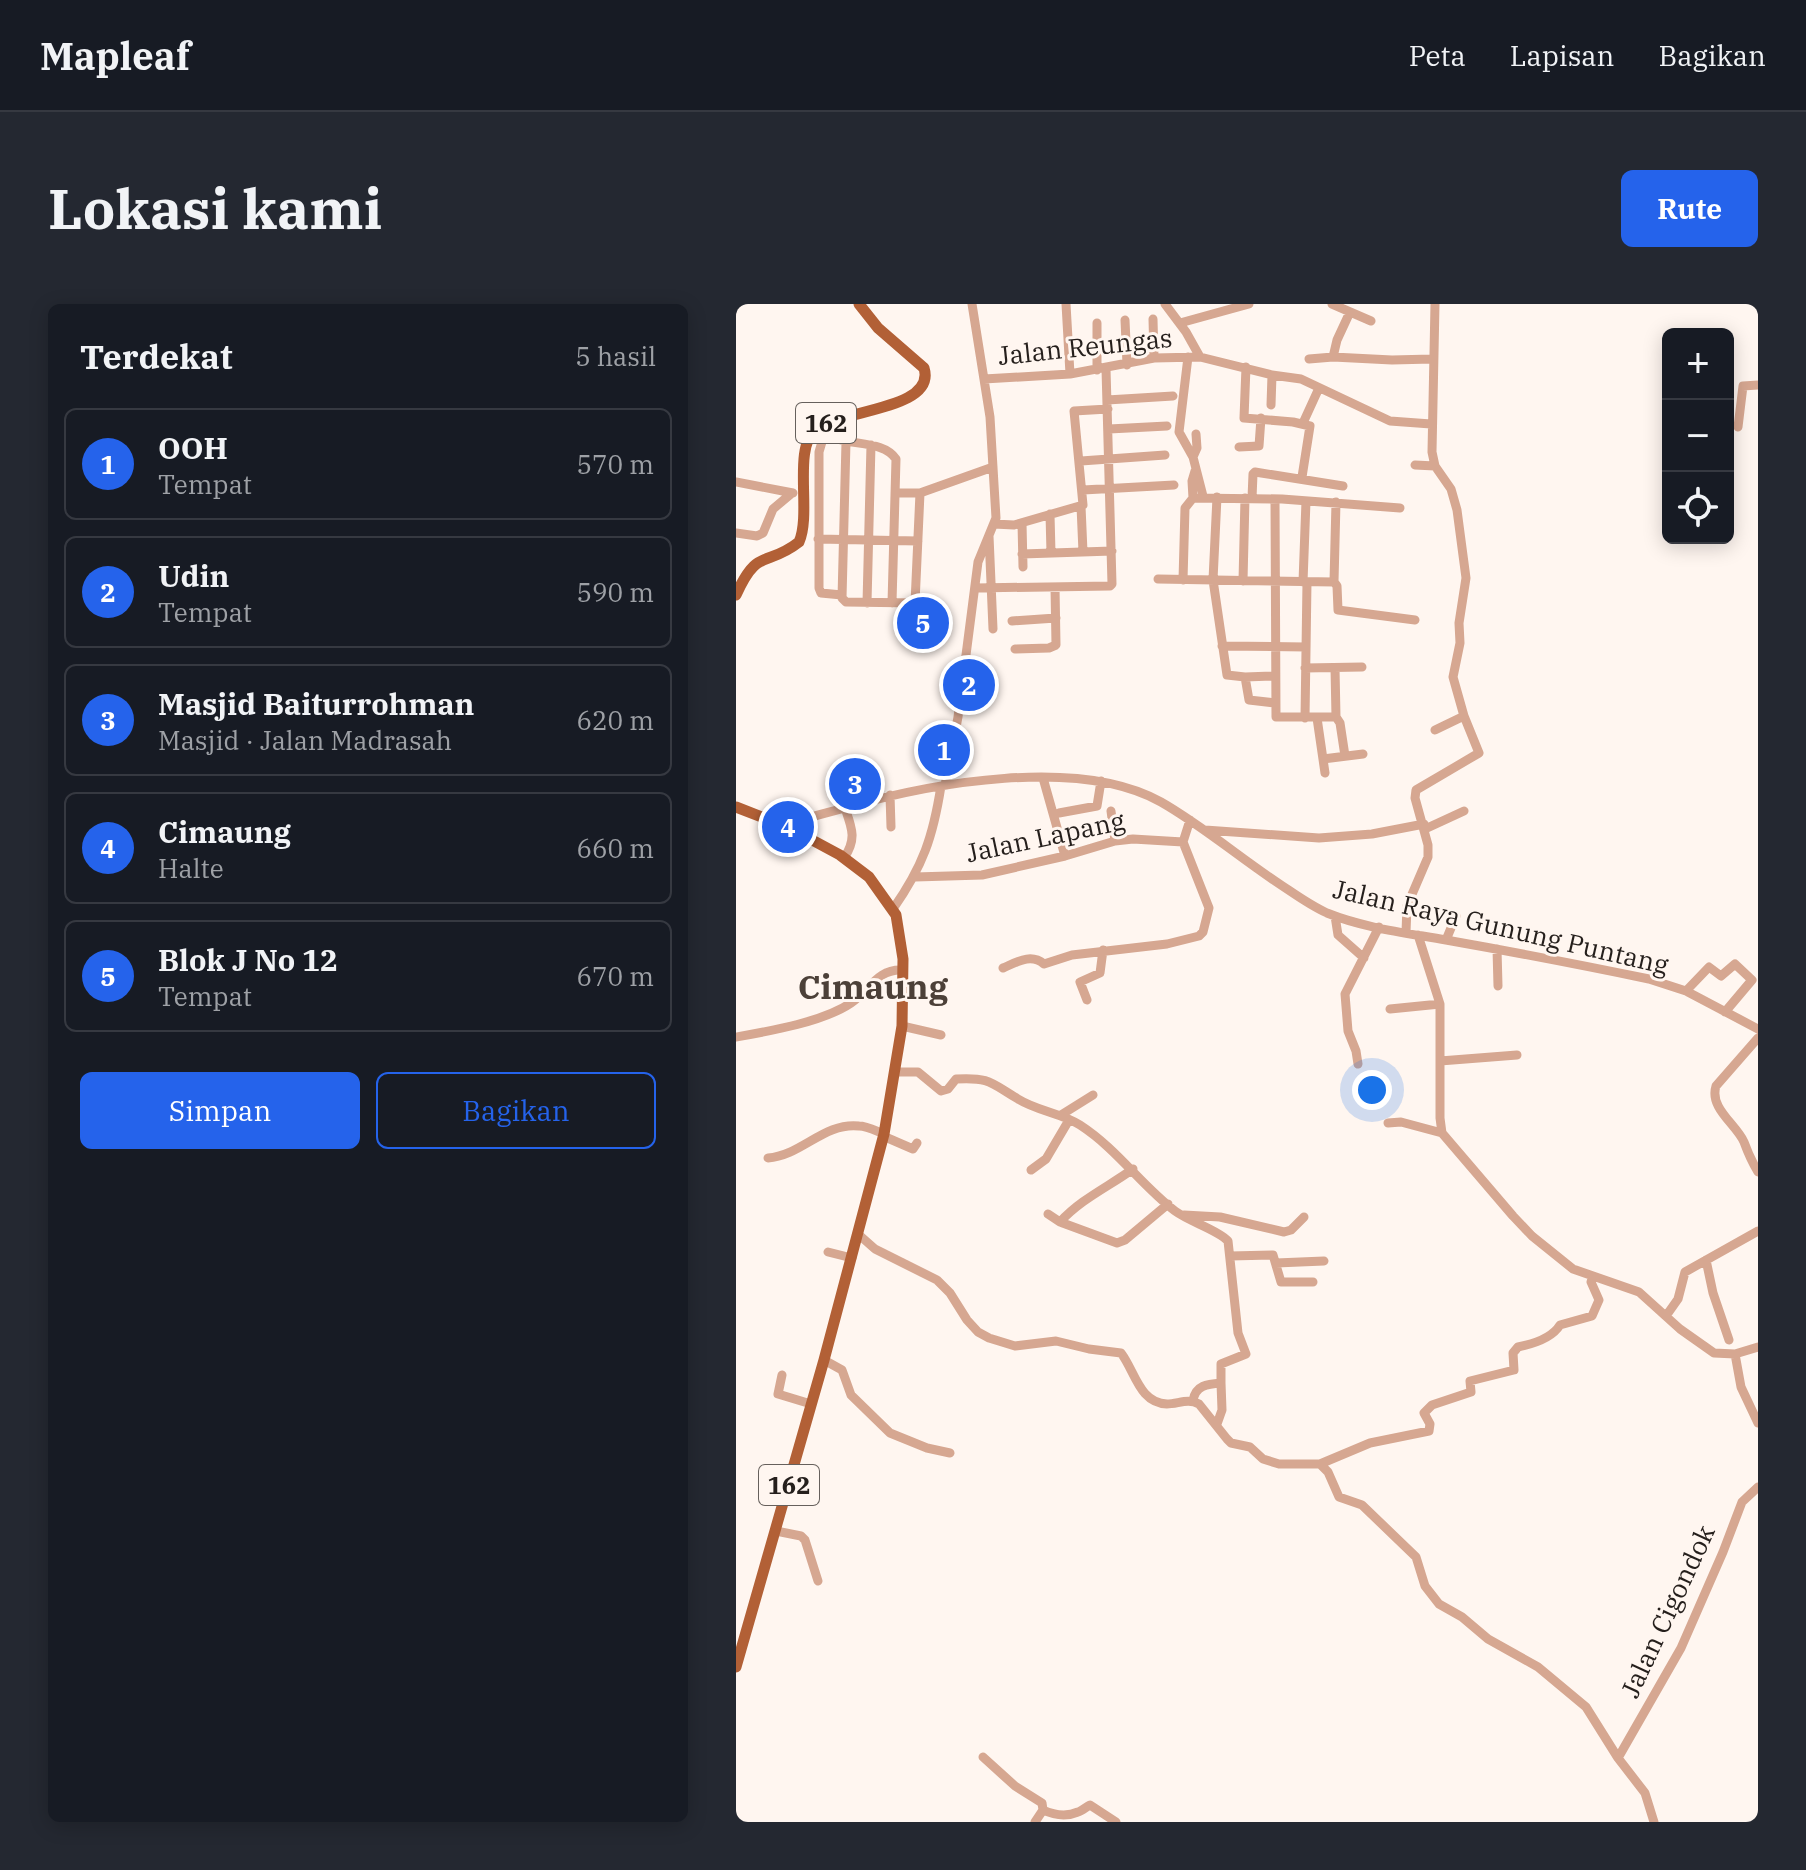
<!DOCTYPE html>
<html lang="id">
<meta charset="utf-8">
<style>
body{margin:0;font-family:"IBM Plex Serif",serif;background:#242831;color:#f1f3f6}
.controls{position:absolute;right:24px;top:24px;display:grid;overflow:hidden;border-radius:12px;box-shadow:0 4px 20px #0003}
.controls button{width:72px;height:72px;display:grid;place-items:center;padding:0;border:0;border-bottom:2px solid #363941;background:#171b24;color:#f1f3f6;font:40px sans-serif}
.you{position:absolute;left:636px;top:786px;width:28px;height:28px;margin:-20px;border:6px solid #fff;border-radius:50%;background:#1a73e8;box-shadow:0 0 0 12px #1a73e833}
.badge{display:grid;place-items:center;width:52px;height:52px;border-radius:50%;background:#2563eb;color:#fff;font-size:26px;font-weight:700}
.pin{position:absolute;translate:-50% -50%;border:4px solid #fff;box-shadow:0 2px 8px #0006}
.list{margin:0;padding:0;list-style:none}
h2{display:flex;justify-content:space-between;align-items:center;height:104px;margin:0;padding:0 32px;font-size:34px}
h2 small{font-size:26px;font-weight:400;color:#9ea1a6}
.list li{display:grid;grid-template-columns:52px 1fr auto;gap:24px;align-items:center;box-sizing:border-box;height:112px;margin:0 16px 16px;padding:0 16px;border:2px solid #363941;border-radius:12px}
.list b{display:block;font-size:30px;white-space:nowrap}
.list p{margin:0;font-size:26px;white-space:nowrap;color:#9ea1a6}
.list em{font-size:26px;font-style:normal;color:#9ea1a6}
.actions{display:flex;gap:16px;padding:24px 32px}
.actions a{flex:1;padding:18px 0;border:2px solid #2563eb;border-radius:12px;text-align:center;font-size:28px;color:#2563eb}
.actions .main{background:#2563eb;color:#fff}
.icon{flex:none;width:44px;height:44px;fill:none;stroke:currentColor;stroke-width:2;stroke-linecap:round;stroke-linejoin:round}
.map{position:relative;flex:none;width:1022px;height:1518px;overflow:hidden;border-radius:12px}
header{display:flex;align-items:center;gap:48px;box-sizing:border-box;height:112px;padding:0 40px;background:#171b24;border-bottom:2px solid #363941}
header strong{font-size:38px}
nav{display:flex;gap:44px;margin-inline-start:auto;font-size:28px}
.intro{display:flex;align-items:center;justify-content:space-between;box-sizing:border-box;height:192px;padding:0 48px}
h1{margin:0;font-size:56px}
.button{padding:20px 36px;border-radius:12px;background:#2563eb;color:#fff;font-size:28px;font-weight:700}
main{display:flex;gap:48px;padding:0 48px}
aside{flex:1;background:#171b24;border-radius:12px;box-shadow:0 4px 20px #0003}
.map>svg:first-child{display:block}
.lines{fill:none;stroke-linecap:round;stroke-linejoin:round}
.minor{stroke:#d6a791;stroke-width:9}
.major{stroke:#b26036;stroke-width:11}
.labels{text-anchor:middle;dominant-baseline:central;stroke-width:6;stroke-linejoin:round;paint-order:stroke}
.shield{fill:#fff6f0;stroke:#66605c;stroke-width:2}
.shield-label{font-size:24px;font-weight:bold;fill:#251f1c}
.street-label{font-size:26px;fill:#251f1c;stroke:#fff6f0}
.district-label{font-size:34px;font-weight:bold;fill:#4c4038;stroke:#fff6f0}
</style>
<header>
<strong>Mapleaf</strong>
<nav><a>Peta</a><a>Lapisan</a><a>Bagikan</a></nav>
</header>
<div class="intro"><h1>Lokasi kami</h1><a class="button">Rute</a></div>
<main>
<aside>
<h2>Terdekat<small>5 hasil</small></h2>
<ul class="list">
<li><span class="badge">1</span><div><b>OOH</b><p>Tempat</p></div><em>570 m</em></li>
<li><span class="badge">2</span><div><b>Udin</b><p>Tempat</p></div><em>590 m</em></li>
<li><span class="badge">3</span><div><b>Masjid Baiturrohman</b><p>Masjid · Jalan Madrasah</p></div><em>620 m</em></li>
<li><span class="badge">4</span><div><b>Cimaung</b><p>Halte</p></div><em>660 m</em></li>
<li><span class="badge">5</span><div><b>Blok J No 12</b><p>Tempat</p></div><em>670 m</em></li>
</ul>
<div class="actions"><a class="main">Simpan</a><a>Bagikan</a></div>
</aside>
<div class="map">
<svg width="1022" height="1518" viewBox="0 0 1022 1518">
<rect width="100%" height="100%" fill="#fff6f0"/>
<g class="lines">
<path class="minor" d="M330,0L334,70
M429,0L450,28L464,53
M596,0L635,17
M417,15L418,54
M389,16L391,61
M361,19V66
M444,19L513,0
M452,53L443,128L457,153L467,192
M597,53L601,36L614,8
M573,55L597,53L656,56L696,55
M510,63L508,114L557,118L574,122L566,173
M248,75L334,70L418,54L464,53L536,71L565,75L654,117L695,120
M371,96L437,92
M535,101L536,71
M567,119L583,84
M1002,123L1007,82L1022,81
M80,125C105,145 145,133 160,155L156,299
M373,125L431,122
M88,131L83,148V284L85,289L106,291
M110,138L106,294L110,298L179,299L184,189L257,163
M503,143L523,142L525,114
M457,153L461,144L460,130
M345,157L429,151
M679,161L699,162
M0,178L57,189
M347,186L438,181
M159,189H184
M481,193L477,276L491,371L509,373L513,396L539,399
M457,194L456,177L459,167
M516,194L517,170L519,168L607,182
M539,195L540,413H600L599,364
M600,198L598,278L601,282L602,306L679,316
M345,202L347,248
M314,210L315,249
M286,219L287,263
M258,220L278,221L347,201L338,107L372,105
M0,229L21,232L27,229L37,205L56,189
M253,232L257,325
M82,235L182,237
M286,250L376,247
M422,275L598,278
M447,276L449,204L457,194L546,195L664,204
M507,277L509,194
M567,278L570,197
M240,284L374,282L376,280L370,65
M131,299L135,141
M276,317L320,314
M486,342L570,343
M279,345L313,344L320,341L319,283
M569,364L626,363
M509,373L539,372
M600,413L604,419L609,452
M569,414L571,278
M581,414L589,469
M699,426L728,412
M587,455L627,450
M105,459L116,502
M307,474L329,552
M209,481L222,413L242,258L260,214L254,113L236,0
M154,491L155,523
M375,507L379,537
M323,509L361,502L365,477
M52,523C70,513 90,509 109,504C195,479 343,452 425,498C467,522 504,554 545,581C560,591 575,602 591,609C628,624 671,629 710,636C778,648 845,661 913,675L950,687L1022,725
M689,525L728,507
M469,526L583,534L636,530L688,520
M108,554C121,535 116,524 109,504
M179,573L246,571L329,552L379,537L397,535L447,538
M157,605C187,562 197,533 205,482
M599,612L602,631L628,654
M670,628L671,602L692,553V541L679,494L680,486L743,449L728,412L717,373L724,339L723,319L730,274L721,206L715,185L699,162L696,148L699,0
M682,631L704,700V814L706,829L777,912L796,932L837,965L903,988L944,1025L978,1049L999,1050L1022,1043
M710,636L720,612
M761,645L762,682
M267,664C281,658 295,649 308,660L336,651L431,640L463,632L467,628L473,604L447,538L454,516
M950,687L973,663L985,672L999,660L1016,676L989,708
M351,696L344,678L364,669L367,646
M654,705L704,700
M166,722L205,731
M0,733C34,727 87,718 115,699C134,686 141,665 166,666
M1022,734L980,782C973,804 1000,820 1008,838C1012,849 1016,858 1022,868
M704,757L781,751
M622,760L620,747L612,727L609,690L643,623
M160,768H182L205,787L212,785L220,775C254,773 255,779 282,795C301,807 325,809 344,821C381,845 405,881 439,907C454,918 482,926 492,937L502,1029L510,1050L485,1060V1079C472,1080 459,1081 457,1097
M325,811L357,791
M652,819L665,818L706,829
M147,832L177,845L181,839
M32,854C65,852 88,818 123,822C131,822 140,827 148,830
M295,866L310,855L333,816
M312,910L324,918L381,939L389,936L432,900
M448,911L484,913L548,928L555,926L568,913
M324,918C345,895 372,883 397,865
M122,930L139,945L201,976L214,989L231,1016L242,1028L253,1034L279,1042L320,1037L353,1045L385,1049C399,1067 403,1099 431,1100C442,1100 452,1094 463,1100L491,1135L495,1139L514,1143L527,1155L543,1160H584L592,1168L603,1193L626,1201L680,1253L689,1282L703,1300L726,1313L752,1335L802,1363L850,1403L882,1454L909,1489L918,1518
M92,948L116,954
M494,952L537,951L545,978H577
M970,956L977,989L993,1036
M540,959L588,957
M930,1012L942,995L949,968L1022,927
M999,1050L1005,1083L1022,1119
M88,1056L106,1066L115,1091L154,1129L191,1144L214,1149
M46,1071L42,1090L75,1100
M481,1120L486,1106L485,1079
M584,1160L634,1139L693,1127L694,1120L688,1109L696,1101L735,1088L734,1077L778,1066L777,1049L782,1043C797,1040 816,1034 824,1021L856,1012L863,996L855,978L857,972
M40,1227L65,1232L69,1236L82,1277
M247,1453L279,1482L306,1499L307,1506
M882,1454L945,1344L987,1248L1006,1198L1022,1183
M299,1518L307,1506C318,1511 330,1513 342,1508C346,1507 350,1503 354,1501L380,1518"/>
<path class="major" d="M0,291C22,242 30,264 63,238C76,209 56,144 80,125C103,106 201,106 188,64L142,24L123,0
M0,503L52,523L104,551L133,573L160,611L167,655L166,722L148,830L88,1056L0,1363"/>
</g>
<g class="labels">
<g class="shield">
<rect x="60" y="99" width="60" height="40" rx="6"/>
<rect x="23" y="1161" width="60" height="40" rx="6"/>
</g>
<g class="shield-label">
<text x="90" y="119">162</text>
<text x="53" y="1181">162</text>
</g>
<g class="street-label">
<text transform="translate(349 42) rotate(-6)">Jalan Reungas</text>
<text transform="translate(309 532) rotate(-12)">Jalan Lapang</text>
<text transform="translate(765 622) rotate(13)">Jalan Raya Gunung Puntang</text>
<text transform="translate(931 1307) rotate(-65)">Jalan Cigondok</text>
</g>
<g class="district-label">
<text x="137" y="682">Cimaung</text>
</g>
</g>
</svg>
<div class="controls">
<button>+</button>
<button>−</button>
<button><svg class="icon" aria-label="locate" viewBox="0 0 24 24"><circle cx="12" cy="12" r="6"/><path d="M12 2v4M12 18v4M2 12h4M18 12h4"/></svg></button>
</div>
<div class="you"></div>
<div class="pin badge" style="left:208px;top:446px">1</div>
<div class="pin badge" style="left:233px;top:381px">2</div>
<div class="pin badge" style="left:119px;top:480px">3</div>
<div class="pin badge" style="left:52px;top:523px">4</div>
<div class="pin badge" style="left:187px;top:319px">5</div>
</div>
</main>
